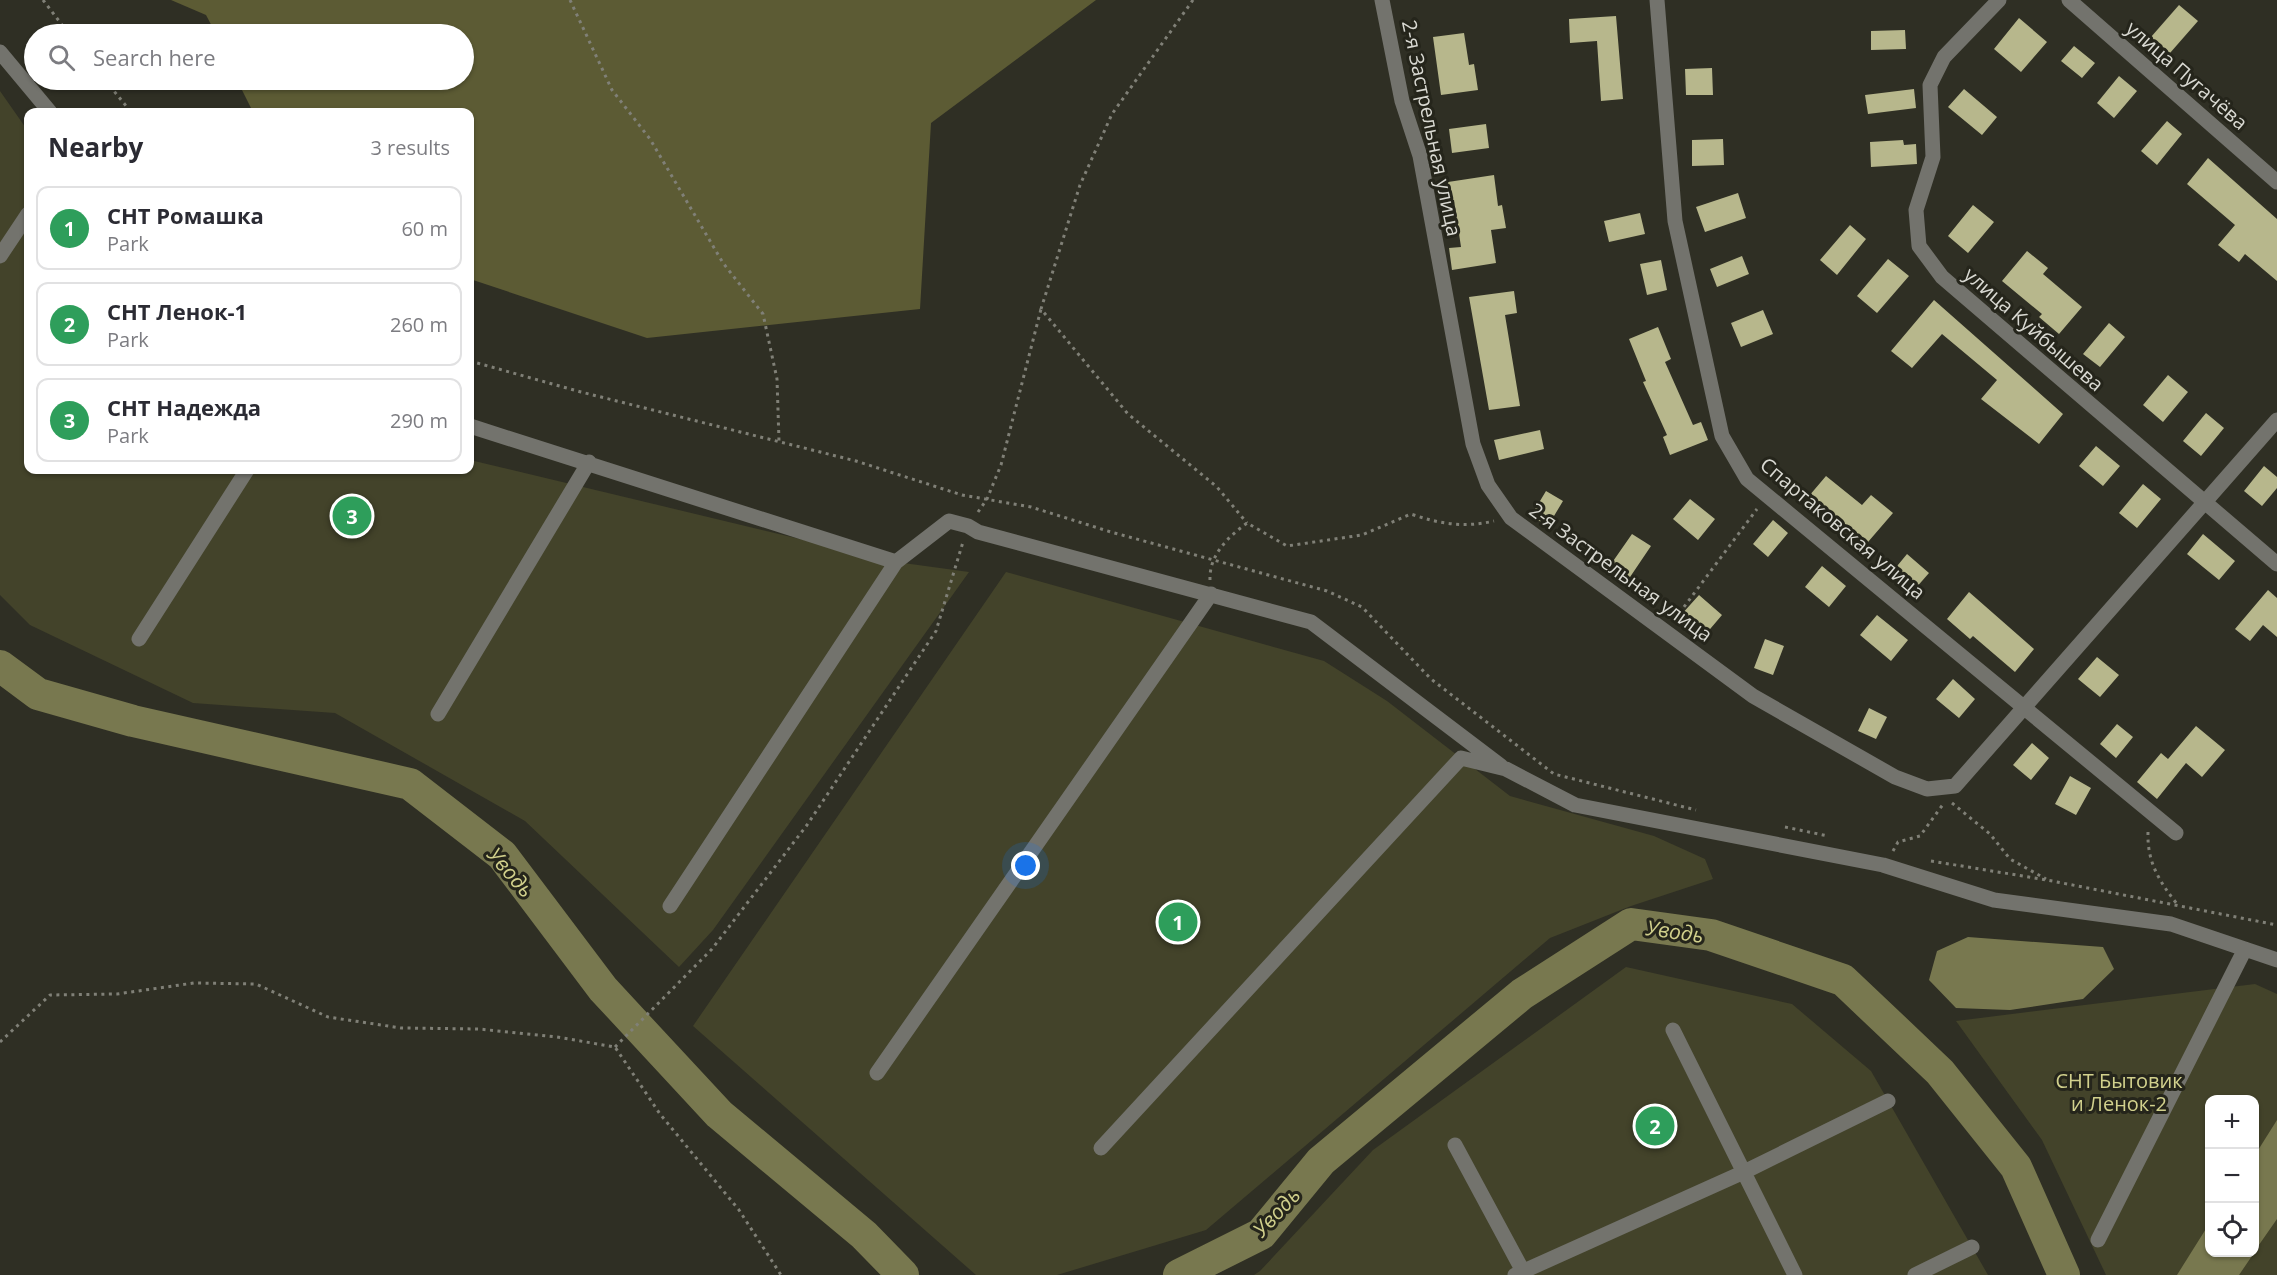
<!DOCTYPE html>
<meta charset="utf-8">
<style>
body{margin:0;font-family:"Open Sans",sans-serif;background:#f2f2f3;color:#2b2b33}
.controls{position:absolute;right:18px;bottom:18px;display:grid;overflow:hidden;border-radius:12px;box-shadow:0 2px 4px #0004}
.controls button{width:54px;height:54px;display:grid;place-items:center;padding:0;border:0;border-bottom:2px solid #e1e1e2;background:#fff;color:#2b2b33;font:30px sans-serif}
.you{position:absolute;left:1026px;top:866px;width:21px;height:21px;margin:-15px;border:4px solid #fff;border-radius:50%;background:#1a73e8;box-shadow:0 0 0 9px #1a73e833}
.badge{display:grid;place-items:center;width:39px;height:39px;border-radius:50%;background:#566b8d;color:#fff;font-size:20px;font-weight:700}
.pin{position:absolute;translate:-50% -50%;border:3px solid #fff;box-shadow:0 2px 6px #0006}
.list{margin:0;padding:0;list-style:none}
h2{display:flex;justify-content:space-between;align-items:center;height:78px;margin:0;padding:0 24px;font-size:26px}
h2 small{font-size:20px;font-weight:400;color:#7c7c81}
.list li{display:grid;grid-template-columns:39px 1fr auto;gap:18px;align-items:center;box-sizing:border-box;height:84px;margin:0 12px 12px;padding:0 12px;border:2px solid #e1e1e2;border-radius:12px}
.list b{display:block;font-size:22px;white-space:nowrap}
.list p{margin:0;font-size:20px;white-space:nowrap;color:#7c7c81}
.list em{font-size:20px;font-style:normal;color:#7c7c81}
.icon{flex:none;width:33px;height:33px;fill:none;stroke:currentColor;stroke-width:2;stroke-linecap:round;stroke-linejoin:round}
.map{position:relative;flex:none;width:2277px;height:1275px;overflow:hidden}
.search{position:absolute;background:#fff;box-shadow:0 2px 4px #0004;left:24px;top:24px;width:450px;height:66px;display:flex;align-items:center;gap:15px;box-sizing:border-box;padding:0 21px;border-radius:33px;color:#7c7c81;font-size:22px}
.panel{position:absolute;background:#fff;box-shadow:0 2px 4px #0004;left:24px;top:108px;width:450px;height:366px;border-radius:12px}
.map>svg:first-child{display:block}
.green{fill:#43432a;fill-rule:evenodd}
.forest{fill:#5c5b34}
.water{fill:#78784f}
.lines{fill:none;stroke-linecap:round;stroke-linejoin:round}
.river{stroke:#78784f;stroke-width:32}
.building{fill:#b7b78c}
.path{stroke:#808077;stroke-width:3;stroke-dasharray:3 4.5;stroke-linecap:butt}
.minor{stroke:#73736d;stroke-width:15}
.labels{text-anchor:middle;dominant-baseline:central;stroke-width:6;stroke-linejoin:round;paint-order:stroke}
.street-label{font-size:20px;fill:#d9d9d2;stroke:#25251b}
.park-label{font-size:20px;fill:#d2d18d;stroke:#25251b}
.water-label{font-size:21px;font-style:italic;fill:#d0cf8b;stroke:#25251b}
</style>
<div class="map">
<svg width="2277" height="1275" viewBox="0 0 2277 1275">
<rect width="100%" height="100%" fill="#2f2f24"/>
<path class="green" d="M0,91L28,131V470H470V460L896,562L969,572L713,930L679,967L525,821L335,713L193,703L30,625L0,595Z
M1006,572L1324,661L1387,701L1510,796L1654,836L1705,859L1713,879L1631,906L1550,938L1206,1230L1057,1275H976L693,1026Z
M1626,967L1792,1004L1871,1071L1988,1275H1254L1260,1271L1373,1150Z
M2255,984L2277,994V1275H2106L2042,1140L1956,1021ZM2210,1100H2254V1252H2210Z"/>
<path class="forest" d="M171,0H1096L931,123L920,309L647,338L470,279V112H253L237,80H464V34H216L206,15Z"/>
<path class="water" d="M1968,937L2103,947L2114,969L2083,999L2010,1010L1956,1008L1929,980L1937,951Z
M2277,1120V1219L2254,1252L2255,1155Z
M2209,1224L2210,1252L2254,1253L2239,1275H2177Z"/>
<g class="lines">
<path class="river" d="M0,666L38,694L133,721L410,784L502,855L603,989L719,1114L864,1235L903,1275
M1179,1275L1261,1234L1321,1161L1522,994L1631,924L1711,935L1843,980L1940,1072L2016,1167L2064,1275"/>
</g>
<path class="building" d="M2179,5L2198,21L2170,53L2151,37Z
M1616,16L1623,99L1601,101L1597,41L1570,43L1569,19Z
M2019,18L2047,42L2021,72L1994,49Z
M1905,30L1906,49L1871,50V31Z
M1464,33L1469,65L1474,64L1478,90L1441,95L1433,37Z
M2074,46L2095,63L2082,78L2061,61Z
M1712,68L1713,95H1686L1685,69Z
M2119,76L2137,91L2114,118L2097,103Z
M1914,89L1916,108L1868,114L1865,95Z
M1964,89L1997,117L1982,135L1948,107Z
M2167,121L2182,134L2157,165L2141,151Z
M1486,124L1489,148L1452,153L1449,129Z
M1723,139L1724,165L1692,166V140Z
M1903,140L1904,145L1916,144L1917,164L1871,167L1870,142Z
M2208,158L2277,219V281L2245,254L2239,262L2218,245L2235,225L2187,184Z
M1494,175L1498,206L1502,205L1506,228L1491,230L1496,263L1452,270L1449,248L1461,247L1454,200H1450L1448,182Z
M1738,193L1746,218L1705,232L1696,207Z
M1973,205L1994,222L1968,253L1948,236Z
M1640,213L1645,234L1609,242L1604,221Z
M1850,225L1866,239L1837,275L1820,260Z
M2027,251L2048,268L2043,274L2082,307L2059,334L2039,317L2042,314L2002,281Z
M1742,256L1749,274L1717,287L1710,269Z
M1888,259L1909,276L1877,313L1857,296Z
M1661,260L1667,290L1647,295L1640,264Z
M1514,291L1517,313L1505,315L1520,406L1489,410L1469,297Z
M1934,300L2063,414L2039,444L1981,399L1997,380L1942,334L1912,368L1891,351Z
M1763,310L1773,334L1741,347L1731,323Z
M2109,323L2125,337L2100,367L2083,354Z
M1658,327L1671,359L1665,362L1693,425L1701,422L1708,440L1670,455L1663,437L1667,435L1643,382L1646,381L1629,339Z
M2168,375L2188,392L2163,422L2143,405Z
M2206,413L2224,428L2201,456L2183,441Z
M1540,430L1544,449L1499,460L1494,440Z
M2096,446L2120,466L2103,486L2079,466Z
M2264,466L2277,477V488L2262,506L2244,491Z
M1826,476L1862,505L1871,495L1893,513L1868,542L1809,496Z
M2143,484L2161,499L2137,528L2119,513Z
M1546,491L1563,501L1548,526L1531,516Z
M1690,499L1715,519L1698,540L1673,519Z
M1773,520L1788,533L1768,557L1753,544Z
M1632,534L1651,546L1628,580L1609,567Z
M2203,534L2235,561L2219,580L2187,554Z
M1907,554L1929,573L1915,589L1893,571Z
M1822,566L1846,586L1829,607L1805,587Z
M2268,590L2277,598V637L2263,625L2250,641L2235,629Z
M1969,592L2034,649L2015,672L1973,636L1970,639L1947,619Z
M1699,595L1722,615L1705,635L1681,615Z
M1877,615L1908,640L1891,661L1860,635Z
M1765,639L1784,646L1773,675L1754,668Z
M2097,657L2119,675L2100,697L2078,679Z
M1953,679L1975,699L1959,718L1936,699Z
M1869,708L1887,717L1876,739L1858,731Z
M2117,724L2133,737L2116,758L2100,744Z
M2196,726L2225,750L2202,777L2186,763L2157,799L2137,782L2161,753L2168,759Z
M2032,743L2049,758L2031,780L2013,765Z
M2070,776L2091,788L2076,815L2055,804Z"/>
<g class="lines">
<path class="path" d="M43,0L69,34
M570,0L612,90L650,139L723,263L763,314L777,379L779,441
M1193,0L1112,114L1080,185L1041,309L1128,414L1217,487L1247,523
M105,80L131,112
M470,361L581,392L856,461L962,495L1031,507L1111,532L1327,591L1362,607L1431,679L1554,774L1696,810
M978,512L987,499L1001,465L1041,309
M1210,580C1209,555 1228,537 1247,523L1287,546L1362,535L1411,514C1440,524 1464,528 1494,521
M1675,619L1757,509
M1952,803L1990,834L2010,859L2046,879
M1785,827L1828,836
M2148,832C2147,862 2159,881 2177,904
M1893,851L1898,842L1920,836L1944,803
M1931,861L2047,880L2277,925
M0,1042L50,995L117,994L194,983L256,984L328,1017L401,1028L479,1029L557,1037L615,1047L660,1114L739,1210L781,1275
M615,1047L712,949L807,825L936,631L963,542"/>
<path class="minor" d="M1382,0L1402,101L1420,156L1473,444L1488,485L1511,518L1753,696L1895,777L1927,789L1955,786L2277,420
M1657,0L1675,221L1722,436L1747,479L2176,833
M1999,0L1944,57L1930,85L1933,157L1916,210L1919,246L1942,277L2277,564
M2069,0L2277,182
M0,52L50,112
M0,256L28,214
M470,426L896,562L949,521L968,526L978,532L1311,622L1501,766
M139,639L247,470
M438,714L589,462
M670,906L896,562
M1673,1030L1795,1275
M877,1073L1211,594
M1455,1145L1525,1275
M1101,1148L1461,758L1506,769L1575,805L1883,865L1994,900L2171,924L2277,960
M2098,1240L2245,949
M1515,1275L1744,1172L1888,1101
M1915,1275L1972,1247"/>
</g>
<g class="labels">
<g class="street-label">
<text transform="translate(2187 75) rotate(41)">улица Пугачёва</text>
<text transform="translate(1432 128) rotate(78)">2-я Застрельная улица</text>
<text transform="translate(2034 329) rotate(41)">улица Куйбышева</text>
<text transform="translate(1843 528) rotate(40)">Спартаковская улица</text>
<text transform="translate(1621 572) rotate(36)">2-я Застрельная улица</text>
</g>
<g class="park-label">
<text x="2119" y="1080">СНТ Бытовик<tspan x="2119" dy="23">и Ленок-2</tspan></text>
</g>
<g class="water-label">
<text transform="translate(511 872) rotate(49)">Уводь</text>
<text transform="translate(1675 931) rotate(8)">Уводь</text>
<text transform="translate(1276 1212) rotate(-47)">Уводь</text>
</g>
</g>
</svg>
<div class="controls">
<button>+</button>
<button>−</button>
<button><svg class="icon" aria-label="locate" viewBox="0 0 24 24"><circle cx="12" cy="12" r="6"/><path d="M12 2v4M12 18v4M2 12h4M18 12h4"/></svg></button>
</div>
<div class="you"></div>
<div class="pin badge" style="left:1178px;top:922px;background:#2e9e5b">1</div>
<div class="pin badge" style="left:1655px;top:1126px;background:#2e9e5b">2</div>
<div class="pin badge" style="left:352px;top:516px;background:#2e9e5b">3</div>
<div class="search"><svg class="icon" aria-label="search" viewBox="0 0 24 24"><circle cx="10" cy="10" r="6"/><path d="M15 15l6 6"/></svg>Search here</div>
<section class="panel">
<h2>Nearby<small>3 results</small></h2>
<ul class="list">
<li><span class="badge" style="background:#2e9e5b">1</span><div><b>СНТ Ромашка</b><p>Park</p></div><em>60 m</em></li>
<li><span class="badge" style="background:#2e9e5b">2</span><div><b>СНТ Ленок-1</b><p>Park</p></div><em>260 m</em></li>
<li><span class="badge" style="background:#2e9e5b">3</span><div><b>СНТ Надежда</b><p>Park</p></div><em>290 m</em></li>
</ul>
</section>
</div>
